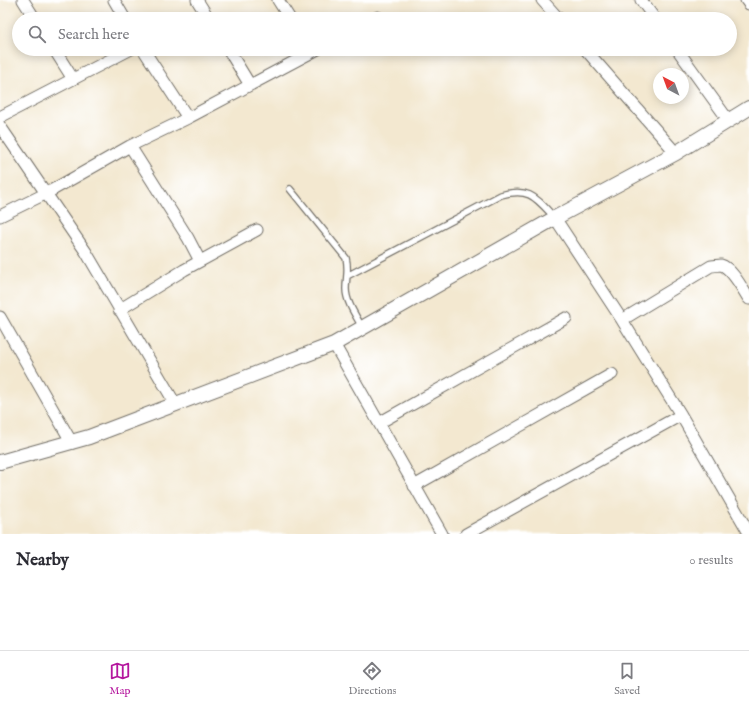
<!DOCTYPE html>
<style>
body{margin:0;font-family:"IM FELL English",serif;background:#f7f7f7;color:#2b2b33}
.compass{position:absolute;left:653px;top:68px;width:36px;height:36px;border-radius:50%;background:#fff;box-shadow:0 2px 10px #0003;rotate:319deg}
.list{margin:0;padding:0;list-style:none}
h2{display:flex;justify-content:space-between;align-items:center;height:52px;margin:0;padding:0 16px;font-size:17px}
h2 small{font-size:13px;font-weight:400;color:#7c7c81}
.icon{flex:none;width:22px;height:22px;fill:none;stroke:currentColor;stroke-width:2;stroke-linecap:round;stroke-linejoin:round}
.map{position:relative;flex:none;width:749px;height:534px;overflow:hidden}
.search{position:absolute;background:#fff;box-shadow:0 2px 10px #0003;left:12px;right:12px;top:12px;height:44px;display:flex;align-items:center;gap:10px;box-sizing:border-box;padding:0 14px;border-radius:22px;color:#7c7c81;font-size:15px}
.sheet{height:116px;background:#fff}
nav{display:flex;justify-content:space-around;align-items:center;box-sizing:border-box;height:56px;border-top:1px solid #e1e1e2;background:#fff;font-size:11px;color:#7c7c81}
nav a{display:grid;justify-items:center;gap:2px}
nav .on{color:#b5179e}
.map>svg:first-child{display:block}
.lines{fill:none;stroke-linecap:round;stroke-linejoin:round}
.service-casing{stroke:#716d65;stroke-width:8}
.minor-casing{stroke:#716d65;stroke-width:13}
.tertiary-casing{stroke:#716d65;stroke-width:16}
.service{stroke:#fff;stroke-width:5.5}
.minor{stroke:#fff;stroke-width:11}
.tertiary{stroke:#fff;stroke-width:14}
</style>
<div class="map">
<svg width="749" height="534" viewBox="0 0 749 534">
<rect width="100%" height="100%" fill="#fff"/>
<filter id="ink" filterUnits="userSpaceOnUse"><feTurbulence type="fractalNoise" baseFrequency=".025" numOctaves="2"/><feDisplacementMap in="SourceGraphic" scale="8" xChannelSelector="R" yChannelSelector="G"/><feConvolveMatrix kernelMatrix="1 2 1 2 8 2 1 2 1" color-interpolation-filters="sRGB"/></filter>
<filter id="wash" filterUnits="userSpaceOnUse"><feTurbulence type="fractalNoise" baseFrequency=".012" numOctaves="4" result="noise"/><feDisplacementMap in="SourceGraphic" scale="16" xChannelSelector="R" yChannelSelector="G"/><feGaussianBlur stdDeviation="0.9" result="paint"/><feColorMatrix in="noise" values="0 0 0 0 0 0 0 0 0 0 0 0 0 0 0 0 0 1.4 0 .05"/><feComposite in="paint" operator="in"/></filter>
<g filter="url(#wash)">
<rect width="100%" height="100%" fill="#f3e8d0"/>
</g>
<g filter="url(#ink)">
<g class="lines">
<g class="service-casing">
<path id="service" d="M290,189L346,258C349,269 346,278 346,289C346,302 356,316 362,327
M347,276L501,195C530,187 536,198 555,218"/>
</g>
<g class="minor-casing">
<path id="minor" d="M23,0L35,19
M114,0L125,19
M197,0L209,19
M278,0L290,19
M542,0L559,19
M641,0L655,19
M746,0L749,4
M375,19L378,17
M54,49L73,79
M143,49L188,118
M228,49L250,85
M585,49L676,153
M677,49L729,121
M0,117L131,49
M0,126L86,252L176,405
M130,146L188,238L200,261
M0,216L47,193L130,146L188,118L318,49
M555,218L622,320L681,415L749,533
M119,310L184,270L257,230
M0,317L72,443
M622,320L711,266C715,266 718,265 721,265C732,268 743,290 749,299
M334,344L442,534
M379,423L566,318
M414,486L612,374
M466,534L681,415"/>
</g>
<g class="tertiary-casing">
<path id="tertiary" d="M0,462L89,437L334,344L555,218L676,153L749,108"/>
</g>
<use href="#service" class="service"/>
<use href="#minor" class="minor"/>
<use href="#tertiary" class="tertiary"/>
</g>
</g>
</svg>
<svg class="compass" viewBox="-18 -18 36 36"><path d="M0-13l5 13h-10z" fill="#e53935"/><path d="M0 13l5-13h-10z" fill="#7c7c81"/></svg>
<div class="search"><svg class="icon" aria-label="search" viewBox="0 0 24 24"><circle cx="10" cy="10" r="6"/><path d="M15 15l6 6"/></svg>Search here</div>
</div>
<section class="sheet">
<h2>Nearby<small>0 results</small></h2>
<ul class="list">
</ul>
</section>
<nav>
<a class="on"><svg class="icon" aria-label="map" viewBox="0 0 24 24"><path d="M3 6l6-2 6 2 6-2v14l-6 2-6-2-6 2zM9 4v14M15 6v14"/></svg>Map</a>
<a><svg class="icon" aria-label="directions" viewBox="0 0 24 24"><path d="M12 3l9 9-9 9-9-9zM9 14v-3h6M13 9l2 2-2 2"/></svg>Directions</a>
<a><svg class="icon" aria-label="saved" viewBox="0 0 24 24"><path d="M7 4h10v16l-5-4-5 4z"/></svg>Saved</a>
</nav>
